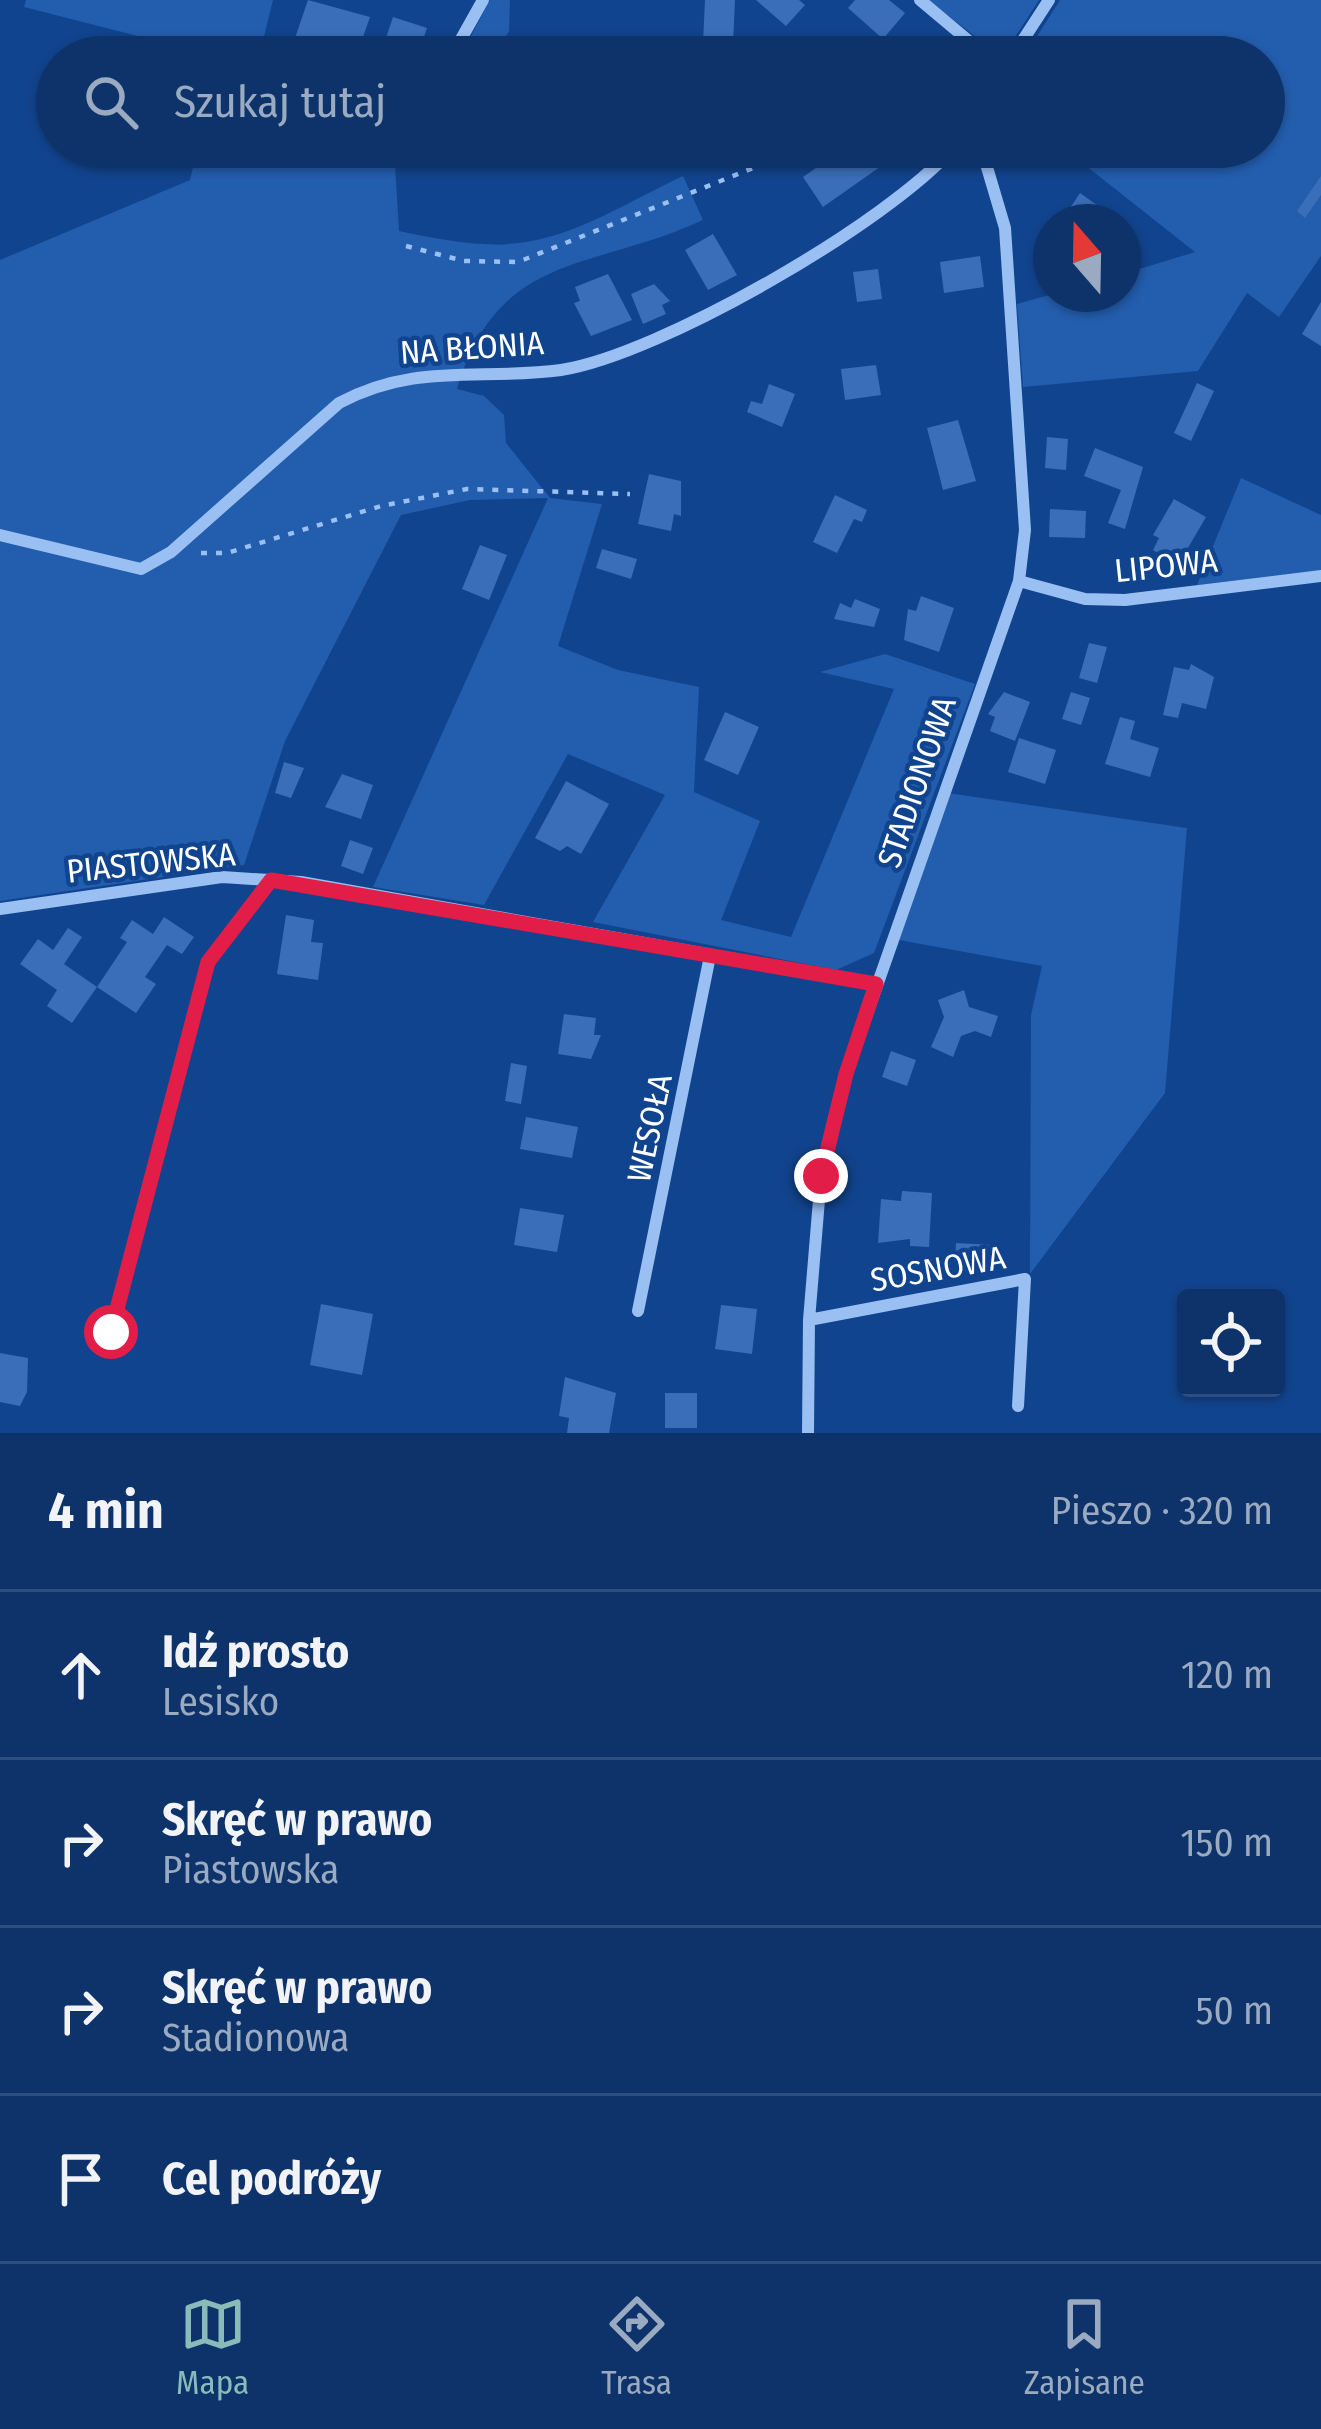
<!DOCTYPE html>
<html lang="pl">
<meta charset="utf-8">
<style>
body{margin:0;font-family:"Fira Sans Condensed",sans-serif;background:#163b70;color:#f1f3f6}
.controls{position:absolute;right:36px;bottom:36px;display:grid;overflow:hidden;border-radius:12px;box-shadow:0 3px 9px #0004}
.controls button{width:108px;height:108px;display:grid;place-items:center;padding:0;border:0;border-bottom:3px solid #2d4e7e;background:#0d336a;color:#f1f3f6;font:60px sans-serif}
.compass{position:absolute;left:1033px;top:204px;width:108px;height:108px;border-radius:50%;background:#0d336a;box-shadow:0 3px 9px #0004;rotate:340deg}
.stop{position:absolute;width:36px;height:36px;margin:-27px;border:9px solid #e11d48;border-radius:50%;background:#fff}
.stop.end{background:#e11d48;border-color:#fff;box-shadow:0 3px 12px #0008}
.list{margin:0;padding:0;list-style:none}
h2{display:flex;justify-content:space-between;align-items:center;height:156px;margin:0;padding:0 48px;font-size:51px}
h2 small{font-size:39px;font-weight:400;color:#9aaac1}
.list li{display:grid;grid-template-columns:78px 1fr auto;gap:36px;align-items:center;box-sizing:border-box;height:168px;padding:0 48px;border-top:3px solid #2d4e7e}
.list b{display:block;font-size:45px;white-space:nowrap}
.list p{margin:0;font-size:39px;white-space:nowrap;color:#9aaac1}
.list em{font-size:39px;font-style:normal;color:#9aaac1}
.icon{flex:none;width:66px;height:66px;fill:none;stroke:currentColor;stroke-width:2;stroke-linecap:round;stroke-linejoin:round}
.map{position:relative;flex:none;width:1321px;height:1433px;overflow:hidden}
.search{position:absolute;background:#0d336a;box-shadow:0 3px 9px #0004;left:36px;right:36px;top:36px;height:132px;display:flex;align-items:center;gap:30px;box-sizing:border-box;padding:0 42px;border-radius:66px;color:#9aaac1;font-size:45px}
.sheet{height:828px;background:#0d336a}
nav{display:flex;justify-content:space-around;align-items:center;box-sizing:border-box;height:168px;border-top:3px solid #2d4e7e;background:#0d336a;font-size:33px;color:#9aaac1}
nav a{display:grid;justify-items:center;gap:6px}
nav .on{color:#8bbbb9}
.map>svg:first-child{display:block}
.green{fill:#235dad}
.building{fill:#3a6eb8}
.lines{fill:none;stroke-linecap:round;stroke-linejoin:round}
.path{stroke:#9abff2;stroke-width:4.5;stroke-dasharray:6 9;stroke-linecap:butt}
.street{stroke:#9abff2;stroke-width:12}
.route{stroke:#e11d48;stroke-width:15}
.labels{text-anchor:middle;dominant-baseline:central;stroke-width:9;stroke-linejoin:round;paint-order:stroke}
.street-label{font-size:33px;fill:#fff;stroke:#11448e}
</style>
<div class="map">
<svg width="1321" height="1433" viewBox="0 0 1321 1433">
<rect width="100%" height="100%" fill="#11448e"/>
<path class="green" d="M26,0H273L259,57H220L24,7Z
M490,0H510L509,31L495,57H460Z
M928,0H1039L1002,57Z
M1060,0H1321V256L1279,317L1247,293L1198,371L1023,387L1017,304L1053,294H1123V274L1195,252L1062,147H1264V57H1024Z
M198,147H412L395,165L399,231C437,239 480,248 519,243C575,237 633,199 683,176L703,220C594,271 498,250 457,389L484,396L504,415L506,443L550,498L602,504L558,646L618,670L699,687L694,792L760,821L721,920L791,937L894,689L820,672L885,654L975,684L874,953L836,970L593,922L665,795L568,754L484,905L373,887L548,498L470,500L401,515L285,741L244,865L0,901V260L190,180Z
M1241,478L1321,515V570L1197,585Z
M941,792L1187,828L1165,1093L1030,1274L1031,1015L1042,966L899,940Z"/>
<path class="building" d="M308,0L370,17L356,57L294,41Z
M705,0H735L733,45L703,43Z
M756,0H799L805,5L786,26Z
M855,0H889L905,13L883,39L848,8Z
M393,17L427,28L417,57H394L383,47Z
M846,147H876L887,162L823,207L803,177Z
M1321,176V195L1305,218L1297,211Z
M1080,193L1108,213L1102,222H1073L1066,214Z
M713,234L737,275L708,290L685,250Z
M980,256L984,287L944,293L940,262Z
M878,269L882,299L857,302L853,272Z
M608,274L632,320L591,336L574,303L580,301L575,287Z
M654,284L670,301L662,305L666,314L643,324L631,294Z
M1321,302V346L1302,334Z
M876,365L881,395L845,400L841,369Z
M1197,383L1214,391L1191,441L1174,433Z
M769,384L795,394L782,427L747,412L751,401L762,404Z
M958,420L976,481L943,490L927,428Z
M1047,437L1068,439L1066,470L1045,468Z
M1095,448L1143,467L1125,529L1108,523L1121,490L1084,476Z
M649,474L681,481V516L674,514L671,531L638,524Z
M835,495L867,510L862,522L854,519L837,553L813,542Z
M1174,499L1206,517L1178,565L1153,550L1159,538L1153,535Z
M1050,509L1086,511L1085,538L1049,537Z
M480,545L507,555L489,600L462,589Z
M602,549L637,559L631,579L596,568Z
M921,596L954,608L939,652L904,640L908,609L916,611Z
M855,599L880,609L874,627L834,619L840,603L851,608Z
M1089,643L1107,647L1097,683L1079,678Z
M1191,664L1214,677L1206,709L1182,703L1178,718L1163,715L1174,667L1189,670Z
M1004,692L1030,702L1015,741L990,731L995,717L988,714Z
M1071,692L1090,698L1081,725L1062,719Z
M725,712L759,727L738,775L704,760Z
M1120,717L1135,721L1130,739L1159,748L1150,777L1105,764Z
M1019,738L1056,750L1045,784L1008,772Z
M284,762L304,768L291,798L275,793Z
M342,774L373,785L361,819L325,807Z
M566,781L609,804L581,854L567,846L560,851L535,838Z
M350,840L373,848L363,874L341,866Z
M286,915L314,920L311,942L323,943L318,980L277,974Z
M164,917L194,937L182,954L167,945L145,977L156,984L136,1013L97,987L72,1023L47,1006L57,990L20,964L38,939L53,950L68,928L82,937L64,964L97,987L127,942L120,938L132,920L153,934Z
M964,990L969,1007L998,1016L991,1037L975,1031L961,1036L953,1057L931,1047L944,1017L938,1000Z
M564,1014L596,1018L594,1035H601L591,1059L558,1054Z
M891,1051L916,1060L907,1086L882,1077Z
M511,1063L527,1066L521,1104L505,1101Z
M526,1117L578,1127L572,1158L520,1149Z
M902,1191L932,1193L929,1247L910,1246V1239L878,1243L881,1199L901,1201Z
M520,1208L564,1215L557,1252L514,1245Z
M956,1243L993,1245L992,1262L955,1261Z
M321,1304L373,1314L362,1375L310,1365Z
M721,1305L757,1309L752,1354L715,1349Z
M0,1353L28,1358L27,1392L20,1406L0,1402Z
M565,1377L616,1393L609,1433H567L569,1418L559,1416Z
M665,1393H697V1428H665Z"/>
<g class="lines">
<path class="path" d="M406,246L464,261L518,262L778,158
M201,553H227L381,506L467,489L630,494"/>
<path class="street" d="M920,0L988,57
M451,57L483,0
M1012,57L1049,0
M0,535L141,569L171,552L339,403C416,362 479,381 561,370C659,355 888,223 954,147
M1019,581L1085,599L1125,600L1321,576
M0,909L222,877L301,882L876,984
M638,1311L710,956
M809,1320L1025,1279L1018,1406
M111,1332L208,962L271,880
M808,1433L809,1320L821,1176L846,1074L1019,581L1025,530L1005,228L981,147"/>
</g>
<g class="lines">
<path class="route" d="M111,1332L208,962L271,880L876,984L846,1074L821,1176"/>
</g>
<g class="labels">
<g class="street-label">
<text transform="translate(472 348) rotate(-4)">NA BŁONIA</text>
<text transform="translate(1166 566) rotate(-6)">LIPOWA</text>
<text transform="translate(917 782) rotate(-71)">STADIONOWA</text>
<text transform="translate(151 863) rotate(-6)">PIASTOWSKA</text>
<text transform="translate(650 1128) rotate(-78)">WESOŁA</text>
<text transform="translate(938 1269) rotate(-10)">SOSNOWA</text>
</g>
</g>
</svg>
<div class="controls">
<button><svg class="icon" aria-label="locate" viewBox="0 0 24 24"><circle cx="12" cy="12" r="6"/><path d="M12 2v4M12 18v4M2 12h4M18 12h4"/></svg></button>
</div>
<svg class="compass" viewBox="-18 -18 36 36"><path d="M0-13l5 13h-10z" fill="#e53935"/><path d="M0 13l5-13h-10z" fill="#9aaac1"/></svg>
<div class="stop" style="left:111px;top:1332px"></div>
<div class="stop end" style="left:821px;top:1176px"></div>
<div class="search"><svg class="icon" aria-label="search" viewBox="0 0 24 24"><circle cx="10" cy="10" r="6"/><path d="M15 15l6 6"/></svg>Szukaj tutaj</div>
</div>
<section class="sheet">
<h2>4 min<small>Pieszo · 320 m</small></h2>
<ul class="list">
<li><svg class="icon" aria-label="ahead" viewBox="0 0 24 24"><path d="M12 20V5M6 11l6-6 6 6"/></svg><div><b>Idź prosto</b><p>Lesisko</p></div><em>120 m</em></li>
<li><svg class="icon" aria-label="right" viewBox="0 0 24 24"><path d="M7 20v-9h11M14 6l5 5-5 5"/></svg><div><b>Skręć w prawo</b><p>Piastowska</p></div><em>150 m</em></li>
<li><svg class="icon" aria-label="right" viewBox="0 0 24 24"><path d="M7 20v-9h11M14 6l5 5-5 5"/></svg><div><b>Skręć w prawo</b><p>Stadionowa</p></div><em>50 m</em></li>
<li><svg class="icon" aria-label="arrive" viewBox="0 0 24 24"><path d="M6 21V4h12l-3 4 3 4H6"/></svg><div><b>Cel podróży</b></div></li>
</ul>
</section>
<nav>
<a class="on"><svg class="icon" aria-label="map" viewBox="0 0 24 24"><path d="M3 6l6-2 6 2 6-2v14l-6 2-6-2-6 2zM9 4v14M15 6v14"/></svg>Mapa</a>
<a><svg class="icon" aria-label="directions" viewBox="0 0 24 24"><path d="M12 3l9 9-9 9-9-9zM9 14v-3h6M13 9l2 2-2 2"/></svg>Trasa</a>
<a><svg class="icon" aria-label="saved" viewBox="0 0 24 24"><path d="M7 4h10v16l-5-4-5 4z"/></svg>Zapisane</a>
</nav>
